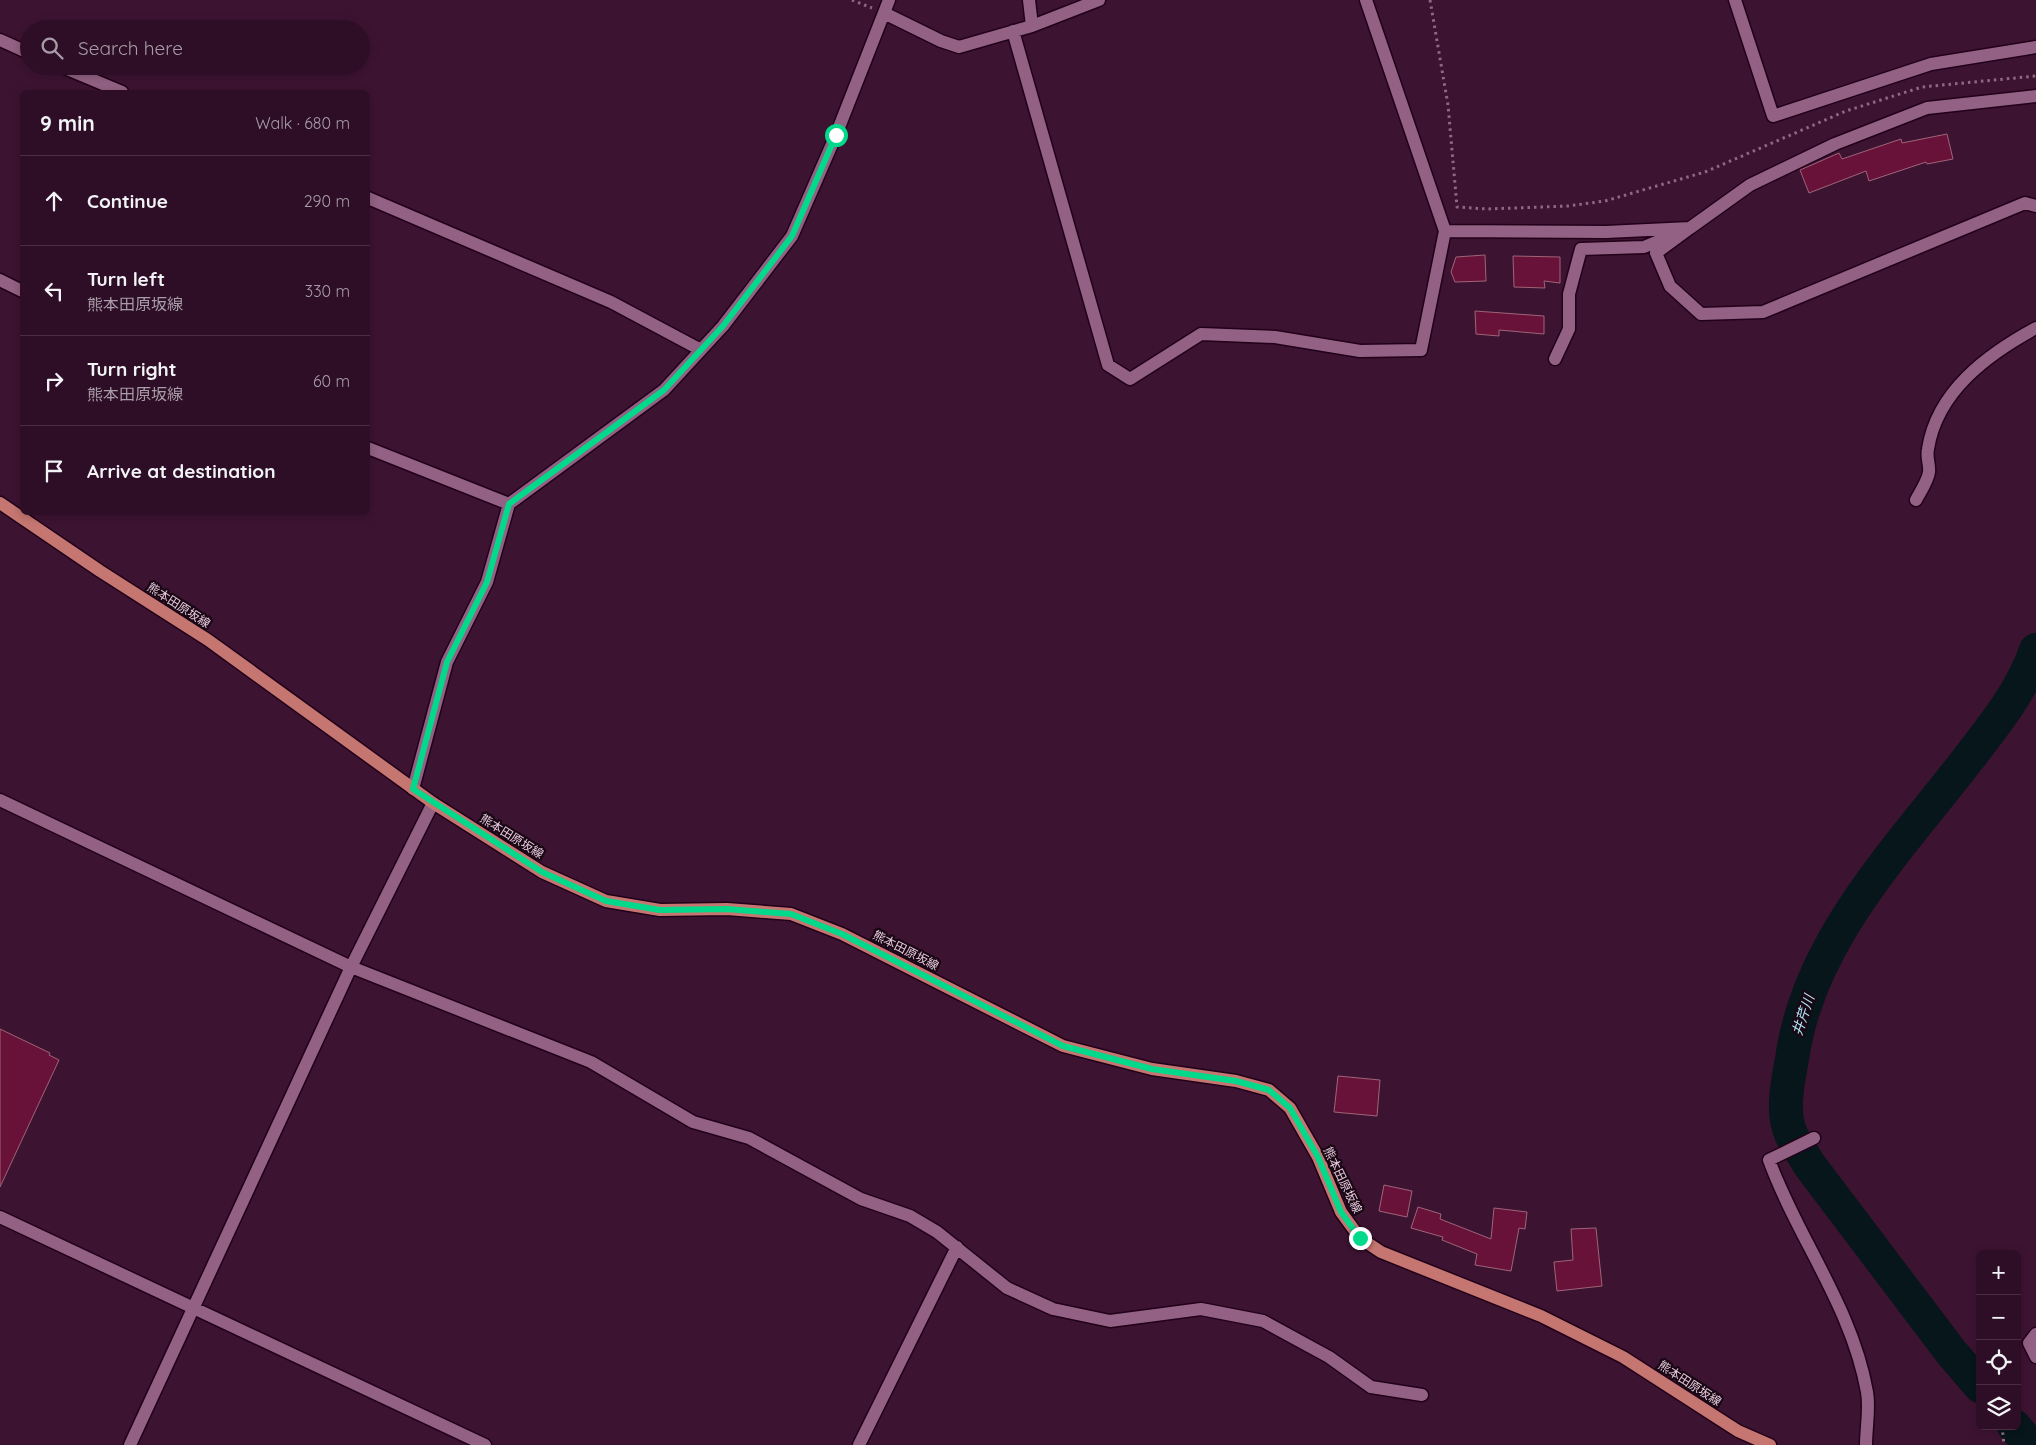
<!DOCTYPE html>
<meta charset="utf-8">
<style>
body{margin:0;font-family:Quicksand,"Noto Sans JP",sans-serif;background:#36172e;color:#f1f3f6}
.controls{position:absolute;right:15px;bottom:15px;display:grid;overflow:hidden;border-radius:8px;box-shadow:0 2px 8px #0003}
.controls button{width:45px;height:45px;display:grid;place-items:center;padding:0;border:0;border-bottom:1px solid #492e43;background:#2e0e26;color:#f1f3f6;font:25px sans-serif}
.stop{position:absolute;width:15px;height:15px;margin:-11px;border:4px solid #02d98b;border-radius:50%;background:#fff}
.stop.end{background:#02d98b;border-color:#fff;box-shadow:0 1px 5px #0008}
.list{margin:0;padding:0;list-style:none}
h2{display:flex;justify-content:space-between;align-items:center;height:65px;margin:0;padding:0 20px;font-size:21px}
h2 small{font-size:16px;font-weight:400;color:#a79ca7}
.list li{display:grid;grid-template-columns:32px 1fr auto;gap:15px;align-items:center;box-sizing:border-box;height:90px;padding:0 20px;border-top:1px solid #492e43}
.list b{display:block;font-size:19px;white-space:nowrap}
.list p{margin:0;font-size:16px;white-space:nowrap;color:#a79ca7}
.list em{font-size:16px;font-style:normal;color:#a79ca7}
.icon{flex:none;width:28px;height:28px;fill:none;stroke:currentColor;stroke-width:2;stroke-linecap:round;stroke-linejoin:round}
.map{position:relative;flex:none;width:2036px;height:1445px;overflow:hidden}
.search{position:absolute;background:#2e0e26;box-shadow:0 2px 8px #0003;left:20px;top:20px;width:350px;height:55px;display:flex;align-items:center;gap:12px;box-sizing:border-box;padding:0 18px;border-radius:28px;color:#a79ca7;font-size:19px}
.panel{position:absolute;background:#2e0e26;box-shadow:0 2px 8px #0003;left:20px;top:90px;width:350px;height:425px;border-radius:8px}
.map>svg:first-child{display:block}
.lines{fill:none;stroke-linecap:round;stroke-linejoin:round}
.river{stroke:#06161b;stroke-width:34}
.building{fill:#691239;stroke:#9e6477}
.street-casing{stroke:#22001a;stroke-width:15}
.secondary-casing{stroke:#22001a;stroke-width:15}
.primary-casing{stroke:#22001a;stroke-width:15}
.path{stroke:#8d6a82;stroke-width:3;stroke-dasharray:2.5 4;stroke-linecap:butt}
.street{stroke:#926183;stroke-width:12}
.secondary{stroke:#926183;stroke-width:12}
.primary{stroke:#c57670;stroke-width:12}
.route{stroke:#02d98b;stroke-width:6}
.labels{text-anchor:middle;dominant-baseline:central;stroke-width:4.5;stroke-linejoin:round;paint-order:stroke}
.street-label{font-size:12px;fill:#e7cbdd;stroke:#190714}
.water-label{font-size:14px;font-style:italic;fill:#aee5f7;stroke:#190714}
</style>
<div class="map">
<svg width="2036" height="1445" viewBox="0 0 2036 1445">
<rect width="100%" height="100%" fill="#3d1332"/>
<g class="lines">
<path class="river" d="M1980,1386L1951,1352L1808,1163C1803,1153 1795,1144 1791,1134C1781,1111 1788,1082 1792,1059C1808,941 1899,849 1968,759C1995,724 2022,691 2036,650
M2014,1426L2030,1445"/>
</g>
<path class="building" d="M1947,134L1953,159L1927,164L1926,162L1869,181L1866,171L1809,193L1800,170L1839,153L1842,159L1901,139L1902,143Z
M1485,255L1486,281L1455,282L1451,272L1456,257Z
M1513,256L1560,257V283L1544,281L1545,288L1514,287Z
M1475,311L1544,316V334L1499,330V336L1476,334Z
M0,1029L50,1053L49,1055L59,1060L0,1187Z
M1338,1076L1380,1080L1377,1116L1334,1112Z
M1384,1185L1412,1191L1407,1217L1379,1211Z
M1418,1207L1441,1214L1440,1219L1491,1239L1494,1208L1527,1212L1525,1229L1519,1228L1511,1271L1475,1265L1477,1254L1442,1240L1443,1237L1411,1228Z
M1596,1228L1602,1286L1557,1291L1554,1262L1573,1260L1571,1229Z"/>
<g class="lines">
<g class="street-casing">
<path id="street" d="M1735,0L1773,116L1931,64L2036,47
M884,13L941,41L959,47L1032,26L1029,0
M1032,26L1099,0
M1013,31L1108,365L1130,379L1201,334L1275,337L1360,351L1421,350L1445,231L1366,0
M0,40L29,53
M60,66L122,92
M368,198L611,302L701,350
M1690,228L1656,253L1670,286L1701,314L1763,312L2025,203L2036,206
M1445,231L1606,232L1690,228L1750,185L1835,144L1927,108L2036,96
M0,280L22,291
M1555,359L1569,329V294L1581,249L1644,247L1671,236
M368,448L509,504
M1916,500C1920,492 1928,481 1929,472C1930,465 1926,457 1928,449C1937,391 1988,354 2036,328
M413,789L447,662L487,582L509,504L664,390L723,326L792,236L836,135L889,0
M0,800L351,967L591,1062L693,1122L749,1138L861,1199L910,1216L937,1232L1007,1288L1053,1309L1110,1321L1201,1309L1263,1321L1329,1357L1371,1387L1422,1395
M1814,1138L1769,1160C1798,1239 1852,1307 1867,1392C1870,1408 1866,1428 1866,1445
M0,1217L485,1445
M130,1445L351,967L433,803
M859,1445L957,1247"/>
</g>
<g class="secondary-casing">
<path id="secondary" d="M2036,1334L2029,1343L2036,1357"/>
</g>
<g class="primary-casing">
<path id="primary" d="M0,503L100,571L208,640L433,803L542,872L606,901L660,910L727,909L791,914L842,934L1063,1046L1152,1069L1236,1081L1269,1090L1290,1108L1318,1157L1341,1212L1360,1238L1381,1252L1541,1316L1623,1357L1738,1431L1770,1445"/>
</g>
<path class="path" d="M852,0L872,8
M1430,0L1448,105L1457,207L1487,209L1568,206L1605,201L1705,172L1846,111L1922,87L2036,76
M2002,1426L2004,1445"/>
<use href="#street" class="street"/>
<use href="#secondary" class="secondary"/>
<use href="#primary" class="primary"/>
</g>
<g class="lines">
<path class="route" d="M836,135L792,236L723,326L664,390L509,504L487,582L447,662L413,789L542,872L606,901L660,910L727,909L791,914L842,934L1063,1046L1152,1069L1236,1081L1269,1090L1290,1108L1318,1157L1341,1212L1360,1238"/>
</g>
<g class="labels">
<g class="street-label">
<text transform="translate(179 605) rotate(33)">熊本田原坂線</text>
<text transform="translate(512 836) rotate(32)">熊本田原坂線</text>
<text transform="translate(906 950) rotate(27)">熊本田原坂線</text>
<text transform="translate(1343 1180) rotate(64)">熊本田原坂線</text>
<text transform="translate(1690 1383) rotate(33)">熊本田原坂線</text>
</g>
<g class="water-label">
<text transform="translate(1803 1015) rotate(-72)">井芹川</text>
</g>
</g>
</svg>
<div class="controls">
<button>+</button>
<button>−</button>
<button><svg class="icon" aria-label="locate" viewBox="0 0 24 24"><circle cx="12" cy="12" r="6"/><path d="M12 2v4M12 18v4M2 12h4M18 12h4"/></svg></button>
<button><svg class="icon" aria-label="layers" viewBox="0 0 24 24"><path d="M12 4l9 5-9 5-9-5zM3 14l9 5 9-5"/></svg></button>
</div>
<div class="stop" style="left:836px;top:135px"></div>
<div class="stop end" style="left:1360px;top:1238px"></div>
<div class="search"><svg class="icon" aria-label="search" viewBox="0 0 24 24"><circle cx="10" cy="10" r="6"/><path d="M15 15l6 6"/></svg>Search here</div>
<section class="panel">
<h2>9 min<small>Walk · 680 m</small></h2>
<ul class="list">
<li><svg class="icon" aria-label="ahead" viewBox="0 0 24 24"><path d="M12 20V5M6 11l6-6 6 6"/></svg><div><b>Continue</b></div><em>290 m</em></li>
<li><svg class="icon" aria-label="left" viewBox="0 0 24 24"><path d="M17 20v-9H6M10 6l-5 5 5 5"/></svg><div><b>Turn left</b><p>熊本田原坂線</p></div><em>330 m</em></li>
<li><svg class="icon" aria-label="right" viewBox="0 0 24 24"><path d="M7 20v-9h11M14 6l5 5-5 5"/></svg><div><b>Turn right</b><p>熊本田原坂線</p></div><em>60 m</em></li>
<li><svg class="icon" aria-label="arrive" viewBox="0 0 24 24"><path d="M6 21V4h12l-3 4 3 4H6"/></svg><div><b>Arrive at destination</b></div></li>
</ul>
</section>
</div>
